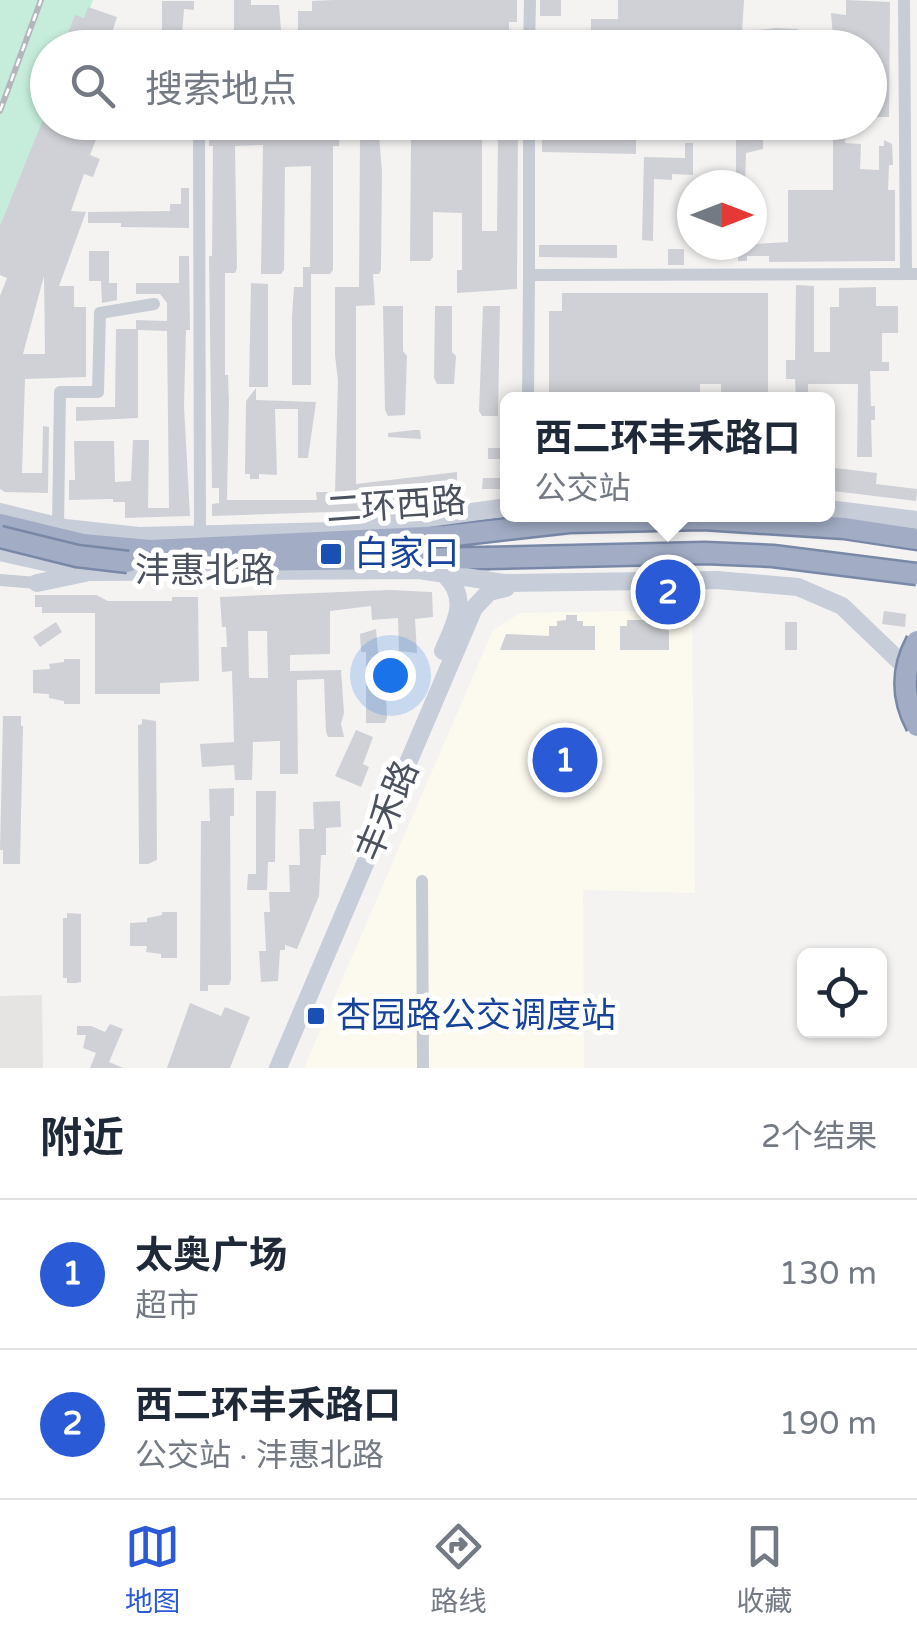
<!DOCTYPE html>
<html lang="zh">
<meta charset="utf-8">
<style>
body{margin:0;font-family:"Varela Round","Noto Sans SC",sans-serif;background:#f2f2f3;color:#1f2937}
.controls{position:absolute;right:30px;bottom:30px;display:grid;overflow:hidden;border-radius:15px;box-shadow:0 2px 8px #0004}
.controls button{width:90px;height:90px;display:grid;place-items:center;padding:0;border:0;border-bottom:2px solid #e0e1e3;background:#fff;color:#1f2937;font:50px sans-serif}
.compass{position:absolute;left:677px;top:170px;width:90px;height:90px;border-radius:50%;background:#fff;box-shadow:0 2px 8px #0004;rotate:90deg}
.you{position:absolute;left:390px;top:675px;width:35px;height:35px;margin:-25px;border:8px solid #fff;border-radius:50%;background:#1a73e8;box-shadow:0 0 0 15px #1a73e833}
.badge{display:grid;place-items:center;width:65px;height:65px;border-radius:50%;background:#2b5ad6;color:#fff;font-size:32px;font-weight:700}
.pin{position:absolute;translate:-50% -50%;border:5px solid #fff;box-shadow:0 2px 10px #0006}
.popup{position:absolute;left:500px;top:392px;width:335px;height:130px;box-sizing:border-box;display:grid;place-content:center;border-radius:15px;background:#fff;filter:drop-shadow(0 2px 8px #0005);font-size:32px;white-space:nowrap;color:#747a83}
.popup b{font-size:38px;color:#1f2937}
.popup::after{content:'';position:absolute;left:50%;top:100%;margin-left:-20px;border:20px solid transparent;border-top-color:#fff}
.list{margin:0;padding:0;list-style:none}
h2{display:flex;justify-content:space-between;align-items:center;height:130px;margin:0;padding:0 40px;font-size:42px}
h2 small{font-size:32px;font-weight:400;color:#747a83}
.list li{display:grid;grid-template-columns:65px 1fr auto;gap:30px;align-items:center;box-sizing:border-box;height:150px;padding:0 40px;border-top:2px solid #e0e1e3}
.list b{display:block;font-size:38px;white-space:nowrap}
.list p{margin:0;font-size:32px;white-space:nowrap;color:#747a83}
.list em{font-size:32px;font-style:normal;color:#747a83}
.icon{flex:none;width:55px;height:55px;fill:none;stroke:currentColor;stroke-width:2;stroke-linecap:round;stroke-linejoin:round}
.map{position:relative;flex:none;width:917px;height:1068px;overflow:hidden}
.search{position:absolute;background:#fff;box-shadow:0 2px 8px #0004;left:30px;right:30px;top:30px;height:110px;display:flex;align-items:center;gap:25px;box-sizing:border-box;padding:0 35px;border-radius:55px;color:#747a83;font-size:38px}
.sheet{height:430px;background:#fff}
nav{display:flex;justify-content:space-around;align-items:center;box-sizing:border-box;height:140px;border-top:2px solid #e0e1e3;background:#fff;font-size:28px;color:#747a83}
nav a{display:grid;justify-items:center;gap:5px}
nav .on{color:#2b5ad6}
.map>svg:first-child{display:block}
.commercial{fill:#fcfaef}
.education{fill:#e5e4e3}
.green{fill:#c6eddb}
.building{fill:#d0d1d6;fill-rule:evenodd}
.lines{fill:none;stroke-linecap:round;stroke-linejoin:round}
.trunk-casing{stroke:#7a88a8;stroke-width:25}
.minor{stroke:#c7ccd5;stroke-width:12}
.secondary{stroke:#c7cdd9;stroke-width:18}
.trunk{stroke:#a2adc5;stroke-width:20}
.rail-casing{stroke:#b5b6bc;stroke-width:6}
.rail{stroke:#fff;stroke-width:2.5;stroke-dasharray:8;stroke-linecap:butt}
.trunk-bridge-casing{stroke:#7a88a8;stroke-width:25;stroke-linecap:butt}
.trunk-bridge{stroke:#a2adc5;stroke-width:20}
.transit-dot{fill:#1a4fb4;stroke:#fff;stroke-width:4}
.labels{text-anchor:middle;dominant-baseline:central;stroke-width:10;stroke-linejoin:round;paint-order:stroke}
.street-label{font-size:35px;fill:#4b525e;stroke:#fff}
.transit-label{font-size:35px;fill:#164399;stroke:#fff;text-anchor:start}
</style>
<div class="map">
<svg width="917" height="1068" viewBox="0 0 917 1068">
<rect width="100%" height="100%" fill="#f4f3f2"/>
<path class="commercial" d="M692,610L695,893L583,890L584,1068H304L493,630L520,613Z"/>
<path class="education" d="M42,995L43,1068H0V996Z"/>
<path class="green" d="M0,0H93L75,47L48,48L47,120L0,246Z"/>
<path class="building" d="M234,0H251V5H279L281,30H298V11H312V1L333,0H517V22H509V48H298V39H282V48H234Z
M540,0H561V16H540Z
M618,0H744L741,48H591V19H618Z
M846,0L890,2L889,117H870V48H834L831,13L846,15Z
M162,1H194V10L184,9L181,48H162Z
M88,7L117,17L107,48H62L75,15L84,18Z
M776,28L798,29V40L768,39V46H757V30Z
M42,122H95L94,131L99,132L90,155L100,159L93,177L84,174L71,211L86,212L59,286H74V307H86V377L25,379L22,473H42L43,426L49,427L48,493L5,492L0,489V296L7,278L0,275V226ZM44,276L45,354H23Z
M209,122H278V135L297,136V122H340L339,146H333V270L330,274H311V385H292V317L294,287H303V267H310L311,166L285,167L284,270L281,274H261L263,145L235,146L237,268L235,273H225V375H228L229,402L227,500H317L316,492H335L338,381L335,355V287H359L360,135L356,134V124H378L382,171L381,270L379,274H373L375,305L356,306V484L457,472V495L361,511L212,516V504L219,503V488H212L209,256H212L213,146H209Z
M404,122H518L517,289L457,293V270H462V213L433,212V257L430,261H410L411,136H403ZM482,135H498L497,231H482Z
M542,122H636V154L542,152Z
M736,134L763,135V149L746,153L745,185H736Z
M833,135H846L845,143L861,144L860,169L879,170V146H884V140L892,144L893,165H889L888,190H895V261L769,262V256H747V261H738V245L788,242V190H833Z
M685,143H693V175L672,174V180L654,179L653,241L642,240L644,157L685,158Z
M181,188H189V228L121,227V223H88V212L170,211V204H181Z
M539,245H617V258L539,257Z
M668,249H684V265H668Z
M89,251H109V283H117V300L102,303L101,281H89Z
M179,256H189L190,330H186L184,406L190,516L125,518V502H113V499L69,500V480H75L74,441H114L115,482L131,481L133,440H149L148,508H169L167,331L138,330V418L76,421V407H115L116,329H136V320L167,321V303L160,294H136V283H179Z
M251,283L268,284V387H249Z
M796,285L814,286V352H830V307H839V288L876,287V306H898V333H882V362H889V371H870L871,406H875V420H871L872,457H857L858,384H808V400H796L795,379H786V360H795Z
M562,293H768V400H721V384H700V400H549V311H562Z
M383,306H403V351L407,356L405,415L388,416L385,410Z
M435,306H452V352L456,356L454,384H437L434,378Z
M483,306H500L498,416H482L479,411Z
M256,388V400L316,402L308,458H298V409H275L277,475L259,474V479H250V474H245L246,401Z
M414,430H420L421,439L388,437V433Z
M488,448H508V459H488Z
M835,468L877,473L876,484L917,489L916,501L833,491Z
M483,478H508V489H482Z
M390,590L432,592L433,617L415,619L417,653L399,651L398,618L372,620L371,606L330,611V654L290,655V671L341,670L344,713L341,724L344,737H328L326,732L324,679L297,680L298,774H280V741L253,742L252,780H235L234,765L202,767L200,744L234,742L232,671L222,672L221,647H227L226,627H222L220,597ZM248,631H267L268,678H249Z
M35,595H96L108,601H172V597H198L199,681L160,683V694H95V613H42V607H35Z
M884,611L906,614L905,627L882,624Z
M566,615H577V621H583V626H595V650H500L506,634L549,636V626H557V621L566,620Z
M627,620H659L669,631V650H620V626H627Z
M56,622L62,632L40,647L33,637Z
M785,622H797V650H785Z
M376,629L379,663H384L385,668L387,718L385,723H366V652H361L360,634Z
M64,659H80V704H64V701L49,698V694L33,693V670L50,669L49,664L64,662Z
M3,716H21V726H23L20,864H3V850H0Z
M142,719L156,721L157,860L148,864H139L138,725L142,724Z
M356,730L373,737L363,764L369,767L361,787L335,776Z
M234,788V816H230L231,980L229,985H208V991H200L201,821H210L209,789Z
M256,791H276L275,862H268L267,890H247L248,874H256Z
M340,801L341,827L326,828V855H321L319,896L297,949L285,945V950H280L278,981L261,982L259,951H266L264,912H270L269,892H290L289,865H300L299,829H314L313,802Z
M162,912H177V958H161V954L146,952L147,946H130V923L147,922V918L162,915Z
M67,913L81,914V982L76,983H67V978H63V918H67Z
M190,1003L221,1016L225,1007L250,1017L230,1068H167Z
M110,1024L123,1029L109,1062L123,1068H90L96,1053L83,1048L86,1035H77V1026H91L105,1032Z"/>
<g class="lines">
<g class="trunk-casing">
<path id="trunk" d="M0,524L83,544L150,550L446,536L569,522L703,519L844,528L917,539
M225,561L487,558"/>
</g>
<path class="minor" d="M904,0L906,274
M529,48L530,0
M199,122L200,535
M529,275V122
M528,400L529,275L917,274
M58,526L60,392H98L100,313L154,304
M0,580L37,583
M422,881L423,1068"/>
<path class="secondary" d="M828,509L917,520
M0,512L65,528L139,536L333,531L508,507
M0,552L89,572L419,570L504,583L717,580L798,587L842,606L917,678
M37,583L85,573
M443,651C455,623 470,599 445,575
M278,1068L474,608L489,592L506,588"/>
<use href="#trunk" class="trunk"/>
<g class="rail-casing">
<path id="rail" d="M0,111L41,0"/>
</g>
<use href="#rail" class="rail"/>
<g class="trunk-bridge-casing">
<path id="trunk-bridge" d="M0,537L77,556L128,562
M487,558L705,553L773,556L917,574
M917,641C902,669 902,698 917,726"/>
</g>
<use href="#trunk-bridge" class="trunk-bridge"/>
</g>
<g class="transit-dot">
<rect x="319" y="542" width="24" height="24" rx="5"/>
<rect x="306" y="1006" width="20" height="20" rx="5"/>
</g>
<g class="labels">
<g class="street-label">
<text transform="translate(396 506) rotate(-4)">二环西路</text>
<text x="205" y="571">沣惠北路</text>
<text transform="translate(388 811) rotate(-67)">丰禾路</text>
</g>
<g class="transit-label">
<text x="354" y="554">白家口</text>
<text x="336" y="1016">杏园路公交调度站</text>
</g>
</g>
</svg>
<div class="controls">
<button><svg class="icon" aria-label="locate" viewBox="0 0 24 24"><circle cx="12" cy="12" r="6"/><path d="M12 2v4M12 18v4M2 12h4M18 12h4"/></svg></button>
</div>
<svg class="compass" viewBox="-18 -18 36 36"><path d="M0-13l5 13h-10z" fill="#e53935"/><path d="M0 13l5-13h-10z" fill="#747a83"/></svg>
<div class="you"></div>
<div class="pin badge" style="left:565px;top:760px">1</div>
<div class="pin badge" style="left:668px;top:592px">2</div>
<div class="popup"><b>西二环丰禾路口</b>公交站</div>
<div class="search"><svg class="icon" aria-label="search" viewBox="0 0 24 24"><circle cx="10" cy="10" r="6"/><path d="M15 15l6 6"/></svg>搜索地点</div>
</div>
<section class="sheet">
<h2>附近<small>2个结果</small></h2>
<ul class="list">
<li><span class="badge">1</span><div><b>太奥广场</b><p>超市</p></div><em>130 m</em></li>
<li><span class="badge">2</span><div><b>西二环丰禾路口</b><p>公交站 · 沣惠北路</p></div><em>190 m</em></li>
</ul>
</section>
<nav>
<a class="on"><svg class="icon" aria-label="map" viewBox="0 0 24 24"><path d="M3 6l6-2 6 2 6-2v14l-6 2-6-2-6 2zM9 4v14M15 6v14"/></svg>地图</a>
<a><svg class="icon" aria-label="directions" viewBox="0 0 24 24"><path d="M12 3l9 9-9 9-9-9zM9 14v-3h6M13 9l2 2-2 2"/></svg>路线</a>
<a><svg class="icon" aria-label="saved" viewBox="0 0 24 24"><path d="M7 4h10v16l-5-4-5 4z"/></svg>收藏</a>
</nav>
